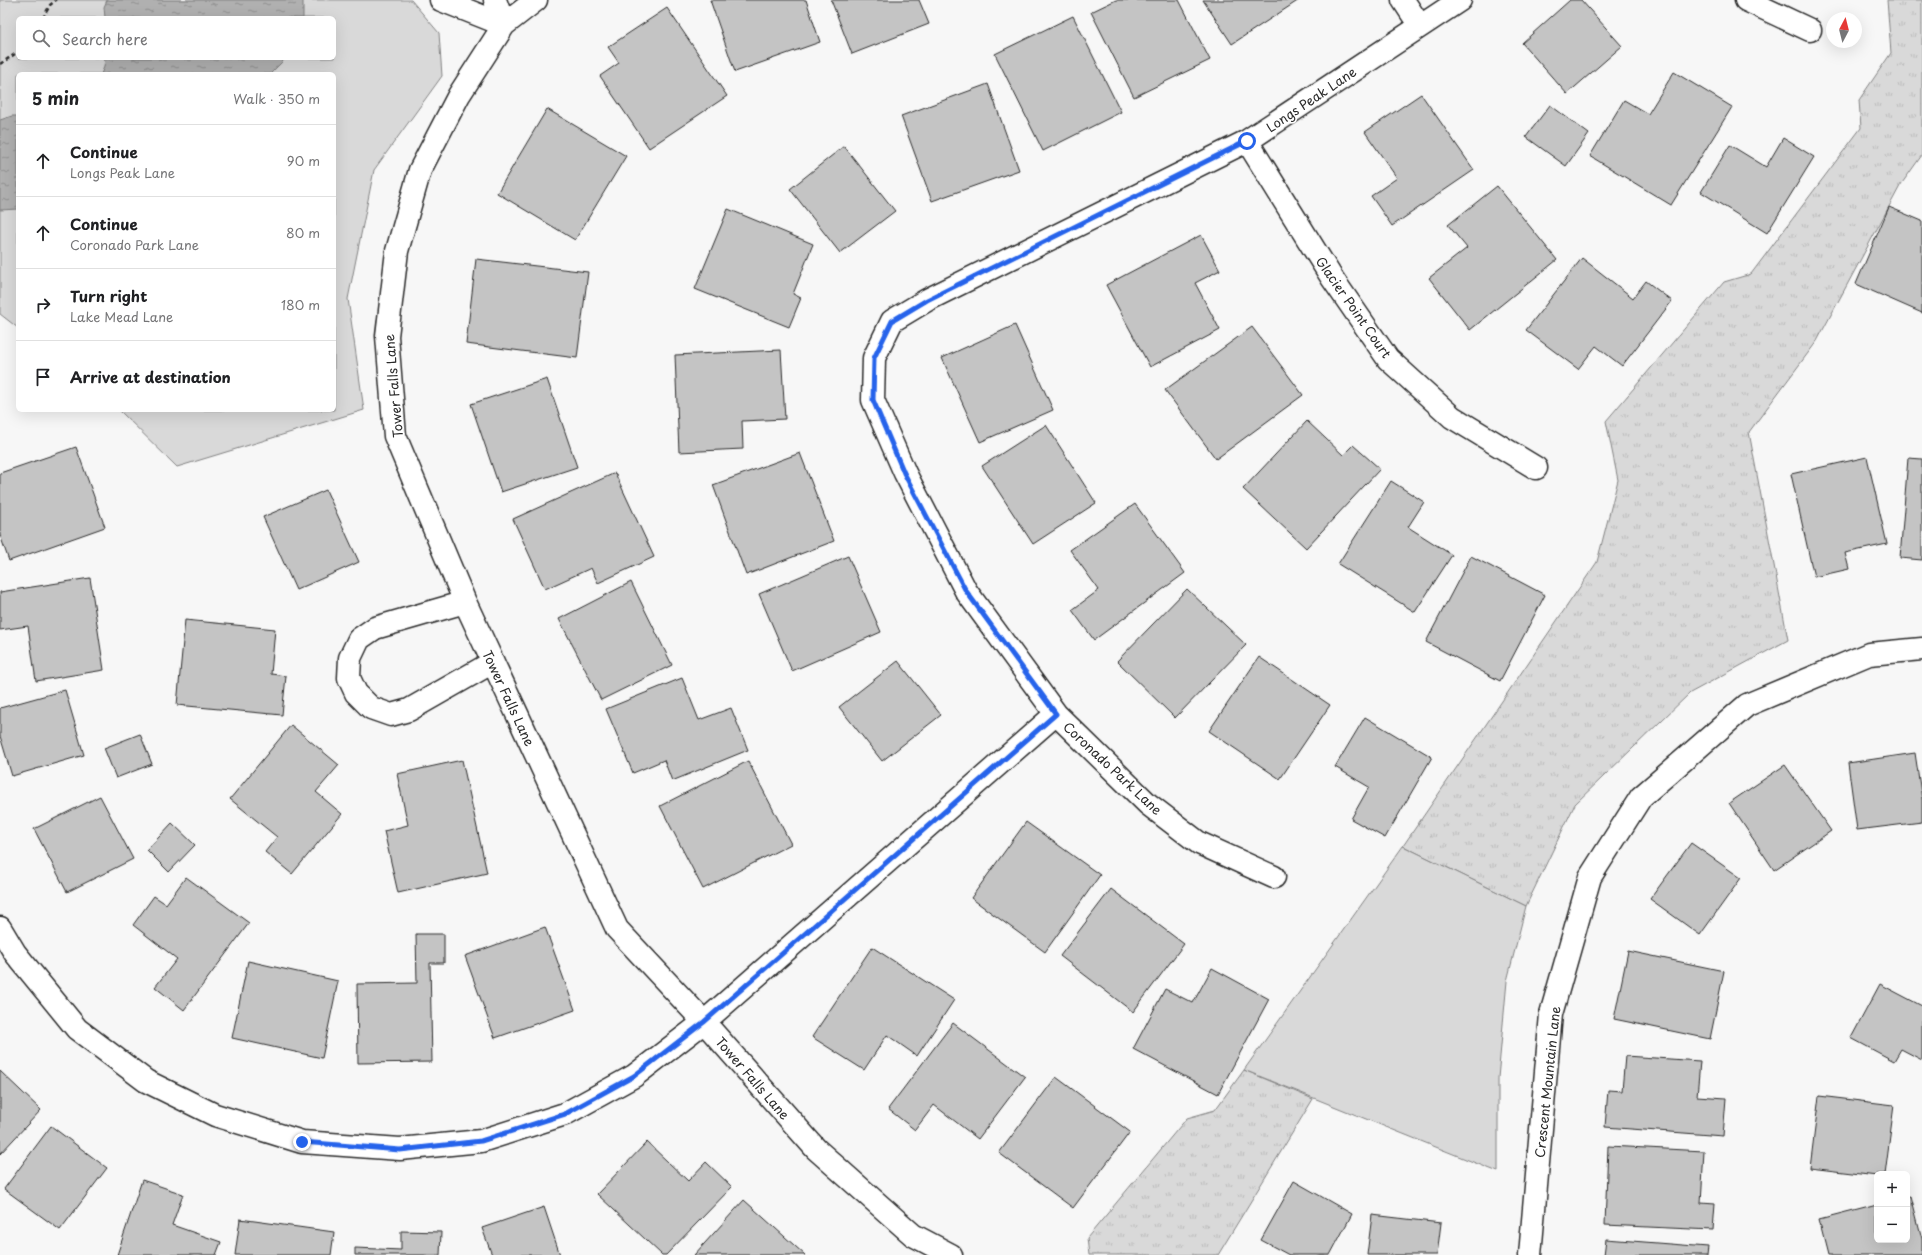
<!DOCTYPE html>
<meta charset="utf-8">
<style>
body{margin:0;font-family:"Playpen Sans",sans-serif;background:#f2f2f2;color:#202124}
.controls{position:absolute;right:12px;bottom:12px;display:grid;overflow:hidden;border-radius:6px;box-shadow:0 4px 16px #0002}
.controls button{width:36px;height:36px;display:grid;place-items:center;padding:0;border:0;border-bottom:1px solid #e0e0e0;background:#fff;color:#202124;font:20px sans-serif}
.compass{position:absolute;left:1826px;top:12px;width:36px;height:36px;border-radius:50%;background:#fff;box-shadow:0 4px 16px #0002;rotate:7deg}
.stop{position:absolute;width:12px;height:12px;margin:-9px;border:3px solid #2563eb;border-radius:50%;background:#fff}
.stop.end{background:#2563eb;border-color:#fff;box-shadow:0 1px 4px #0008}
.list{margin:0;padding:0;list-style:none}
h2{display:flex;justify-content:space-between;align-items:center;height:52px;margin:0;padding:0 16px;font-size:17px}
h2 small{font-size:13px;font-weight:400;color:#757577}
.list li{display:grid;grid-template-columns:26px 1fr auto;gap:12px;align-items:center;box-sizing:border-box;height:72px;padding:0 16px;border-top:1px solid #e0e0e0}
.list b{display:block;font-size:15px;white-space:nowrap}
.list p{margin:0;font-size:13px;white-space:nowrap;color:#757577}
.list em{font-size:13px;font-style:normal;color:#757577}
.icon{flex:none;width:22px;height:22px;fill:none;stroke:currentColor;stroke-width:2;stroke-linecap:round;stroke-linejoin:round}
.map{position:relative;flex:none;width:1922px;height:1255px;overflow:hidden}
.search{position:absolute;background:#fff;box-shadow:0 4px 16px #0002;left:16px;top:16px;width:320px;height:44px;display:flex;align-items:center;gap:10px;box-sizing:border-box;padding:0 14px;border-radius:6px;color:#757577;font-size:15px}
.panel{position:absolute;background:#fff;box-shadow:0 4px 16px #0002;left:16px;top:72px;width:320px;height:340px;border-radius:6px}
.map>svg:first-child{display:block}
.grass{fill:url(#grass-tufts);stroke:#828282}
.park{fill:#d9d9d9;stroke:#828282;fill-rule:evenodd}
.water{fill:url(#water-ripples);stroke:#7b7b7b}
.building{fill:#c4c4c4;stroke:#2b2b2b}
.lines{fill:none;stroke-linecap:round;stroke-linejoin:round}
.minor-casing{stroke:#2b2b2b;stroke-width:25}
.path{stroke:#2b2b2b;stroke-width:2.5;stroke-dasharray:4 3;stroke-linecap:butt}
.minor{stroke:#fff;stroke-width:22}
.route{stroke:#2563eb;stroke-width:5}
.labels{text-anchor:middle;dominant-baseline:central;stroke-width:3;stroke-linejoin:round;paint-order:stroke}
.street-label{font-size:13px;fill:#2b2b2b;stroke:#fff}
</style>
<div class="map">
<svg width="1922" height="1255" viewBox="0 0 1922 1255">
<defs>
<pattern id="grass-tufts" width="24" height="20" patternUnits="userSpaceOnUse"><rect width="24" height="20" fill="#d9d9d9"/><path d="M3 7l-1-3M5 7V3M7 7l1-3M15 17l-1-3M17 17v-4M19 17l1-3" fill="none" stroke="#bababa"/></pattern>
<pattern id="water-ripples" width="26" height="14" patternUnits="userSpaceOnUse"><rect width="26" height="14" fill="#b0b0b0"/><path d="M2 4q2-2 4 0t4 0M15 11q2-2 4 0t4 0" fill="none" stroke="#8f8f8f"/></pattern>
</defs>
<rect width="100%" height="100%" fill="#f7f7f7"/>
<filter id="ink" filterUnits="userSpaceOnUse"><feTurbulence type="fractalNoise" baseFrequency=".025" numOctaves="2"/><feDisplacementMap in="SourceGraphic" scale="8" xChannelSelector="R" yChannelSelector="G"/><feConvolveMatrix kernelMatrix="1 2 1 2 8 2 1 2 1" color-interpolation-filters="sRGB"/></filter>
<g filter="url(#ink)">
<path class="grass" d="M1887,0H1922V155L1900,186L1817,341L1749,432L1788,640L1690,693L1575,804L1526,906L1403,846L1597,562L1618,480L1606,421L1724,282L1751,274L1861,128L1859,100L1891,53Z
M1244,1070L1313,1099L1218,1255H1089L1087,1238L1187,1118L1215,1110Z"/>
<path class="park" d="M0,0H411L439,33L442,76L374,170L348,299L364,410L177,467L119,410H334V74H18V328L0,314ZM18,18H334V58H18Z
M1403,846L1526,906L1507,981L1498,1078V1172L1244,1070Z"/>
<path class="water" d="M107,0H303V18H105L104,7Z
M105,58H286L270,74H101L104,67Z
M12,116H18V209L0,210V120Z"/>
<path class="building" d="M710,0H806L820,42L735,72Z
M831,0H919L929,24L852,54Z
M1116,0H1179L1210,60L1134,97L1091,12Z
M1203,0H1299L1232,44Z
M1570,0H1581L1622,46L1567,94L1522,43Z
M667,8L727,96L649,148L600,76L619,63L608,47Z
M1073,16L1121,112L1043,151L995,54Z
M1674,72L1732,107L1671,205L1590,156L1624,100L1648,114Z
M988,84L1019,170L932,201L901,116Z
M1421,94L1474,170L1392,226L1371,196L1397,178L1365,132Z
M1550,105L1589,134L1566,166L1526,137Z
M547,109L626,156L575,240L497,193Z
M1783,138L1814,157L1767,233L1701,192L1730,145L1766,167Z
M844,146L895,211L840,253L790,189Z
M1497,186L1557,260L1470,330L1429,278L1467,248L1448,225Z
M1889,207L1922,221V313L1856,284Z
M728,209L813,244L793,294L801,298L789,327L695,289Z
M1201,235L1220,270L1195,283L1220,330L1150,367L1106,285Z
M1582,258L1633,298L1646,281L1672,301L1622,366L1596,346L1578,369L1526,330Z
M476,259L588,272L577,358L466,344Z
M1015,325L1053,410L980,442L942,358Z
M1252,327L1303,395L1216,459L1165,390Z
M781,350L785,419L742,421L743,449L679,452L675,355Z
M547,379L577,467L501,492L471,404Z
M1307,421L1343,455L1353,445L1380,469L1306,548L1243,489Z
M1046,425L1096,503L1033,544L982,466Z
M76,447L105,527L9,561L0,535V473Z
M800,453L834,541L746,575L713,485Z
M1867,457L1887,544L1845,553L1849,569L1814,577L1791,474Z
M1908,458L1922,459V560L1900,558Z
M615,473L654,557L598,583L591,568L545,589L513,519Z
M1391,481L1424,502L1408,527L1452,555L1415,612L1338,564Z
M326,490L359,562L296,590L263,517Z
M1135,504L1185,573L1094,640L1072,610L1099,590L1070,550Z
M848,556L881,632L792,671L759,594Z
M1471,556L1545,595L1500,681L1426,642Z
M90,578L104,670L36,681L28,626L0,630V592Z
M631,582L672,665L601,700L559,619Z
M1187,589L1246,645L1175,718L1117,661Z
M185,620L275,629L271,674L286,676L282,715L177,705Z
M1259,657L1330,705L1280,779L1209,731Z
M898,661L941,715L882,761L839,707Z
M682,678L699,720L731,708L748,750L672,781L664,760L633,773L606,709Z
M65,690L84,755L12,776L0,736V708Z
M1365,717L1432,757L1385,838L1351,819L1369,787L1335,767Z
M291,725L339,765L316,792L342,814L292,874L265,852L277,837L230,799Z
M140,734L152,764L116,778L104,748Z
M1915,753L1922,800V822L1857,830L1848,763Z
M462,760L487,873L398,893L384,831L408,825L397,774Z
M748,761L791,844L703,889L660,806Z
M1785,765L1831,831L1774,870L1729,803Z
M100,796L133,859L67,892L34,829Z
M1026,822L1100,875L1045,952L971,898Z
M172,823L195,845L169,872L147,850Z
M1691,843L1741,878L1700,935L1650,899Z
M186,877L249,923L184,1010L155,987L177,959L133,925L154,896L166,904Z
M1111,889L1184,944L1133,1012L1060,956Z
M545,927L575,1010L495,1038L465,956Z
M416,934H444V963H430L432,1062L358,1063L357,984L417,983Z
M872,947L954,1000L917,1056L887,1035L864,1070L812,1037Z
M1628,951L1724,971L1710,1039L1614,1019Z
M248,961L338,981L322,1058L232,1038Z
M1212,968L1269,999L1218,1094L1133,1049L1165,989L1193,1003Z
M1880,984L1922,1006V1060L1901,1049L1894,1061L1851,1038Z
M953,1023L1025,1077L978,1139L934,1105L915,1130L888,1109Z
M1625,1056L1700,1061L1697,1096L1726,1098L1723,1136L1605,1127L1608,1090L1622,1091Z
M0,1071L41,1110L0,1154Z
M1056,1077L1130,1132L1073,1208L999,1153Z
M1819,1096L1894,1105L1885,1174H1877V1176L1810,1168Z
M51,1126L107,1168L60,1230L4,1189Z
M647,1142L688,1181L706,1162L732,1187L666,1255H662L597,1194Z
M1608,1146L1704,1151L1701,1203L1715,1204L1713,1230L1605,1225Z
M142,1180L183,1194L172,1225L221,1242L216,1255H117Z
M1294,1181L1352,1214L1330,1255H1289L1261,1240Z
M1911,1196L1922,1239V1255H1828L1819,1220L1877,1205V1240H1907V1197Z
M744,1200L805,1255H694Z
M544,1207L560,1255H492L482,1228Z
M1372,1215L1441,1223L1437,1255H1367Z
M240,1219L334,1232L331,1255H235Z
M401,1231L441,1232L440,1255H355V1248L401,1250Z
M1606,1239L1708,1247L1707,1255H1604Z"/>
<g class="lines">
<g class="minor-casing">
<path id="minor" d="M441,0L504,25
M495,0L504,25
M536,0L504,25L459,95L420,170L397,251L387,336L395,436L465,602L617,929L704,1022L816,1149L913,1235L951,1255
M1403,0L1420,26
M1746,0L1810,30
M1247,141L1332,278L1388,359L1452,417L1536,468
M465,602L375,628L359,639L350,658L349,678L356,693L371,708L391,715L409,710L493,662
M1274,877L1199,843L1148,804L1056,714L966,591L905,473L873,400L874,358L892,321L927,300L1247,141L1460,0
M0,928L15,953L77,1029L146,1081L215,1115L302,1142L400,1149L481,1141L565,1114L634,1076L704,1022L1056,714
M1530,1255L1551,1014L1590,877L1641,797L1747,705L1869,654L1922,649"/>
</g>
<path class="path" d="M43,18L50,5L56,0
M0,64L18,52"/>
<use href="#minor" class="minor"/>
</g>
</g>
<g class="lines" filter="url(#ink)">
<path class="route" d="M302,1142L400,1150L481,1141L565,1114L634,1076L704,1022L1056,714L966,591L904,473L873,400L874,358L892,321L927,300L1247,141"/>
</g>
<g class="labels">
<g class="street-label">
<text transform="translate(1311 99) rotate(-34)">Longs Peak Lane</text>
<text transform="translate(1354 307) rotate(55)">Glacier Point Court</text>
<text transform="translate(393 386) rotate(-95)">Tower Falls Lane</text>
<text transform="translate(509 698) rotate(65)">Tower Falls Lane</text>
<text transform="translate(1113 768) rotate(43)">Coronado Park Lane</text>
<text transform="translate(753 1078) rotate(49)">Tower Falls Lane</text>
<text transform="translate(1547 1082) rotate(-84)">Crescent Mountain Lane</text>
</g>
</g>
</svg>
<div class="controls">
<button>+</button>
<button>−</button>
</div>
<svg class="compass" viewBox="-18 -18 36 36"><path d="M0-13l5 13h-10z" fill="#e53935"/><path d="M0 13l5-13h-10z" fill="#757577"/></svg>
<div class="stop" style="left:1247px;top:141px"></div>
<div class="stop end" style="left:302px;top:1142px"></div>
<div class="search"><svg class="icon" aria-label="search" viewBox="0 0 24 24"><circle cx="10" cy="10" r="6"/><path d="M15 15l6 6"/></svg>Search here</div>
<section class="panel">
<h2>5 min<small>Walk · 350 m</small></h2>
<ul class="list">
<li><svg class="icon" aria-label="ahead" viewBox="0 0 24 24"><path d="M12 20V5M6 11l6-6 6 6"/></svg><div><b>Continue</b><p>Longs Peak Lane</p></div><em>90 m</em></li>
<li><svg class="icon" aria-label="ahead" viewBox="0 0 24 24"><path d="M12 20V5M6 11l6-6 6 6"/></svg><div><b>Continue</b><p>Coronado Park Lane</p></div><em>80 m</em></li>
<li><svg class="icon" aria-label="right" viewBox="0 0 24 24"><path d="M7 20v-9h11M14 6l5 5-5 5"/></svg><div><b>Turn right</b><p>Lake Mead Lane</p></div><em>180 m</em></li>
<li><svg class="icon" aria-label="arrive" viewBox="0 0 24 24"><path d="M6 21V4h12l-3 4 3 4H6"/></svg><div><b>Arrive at destination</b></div></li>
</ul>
</section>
</div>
